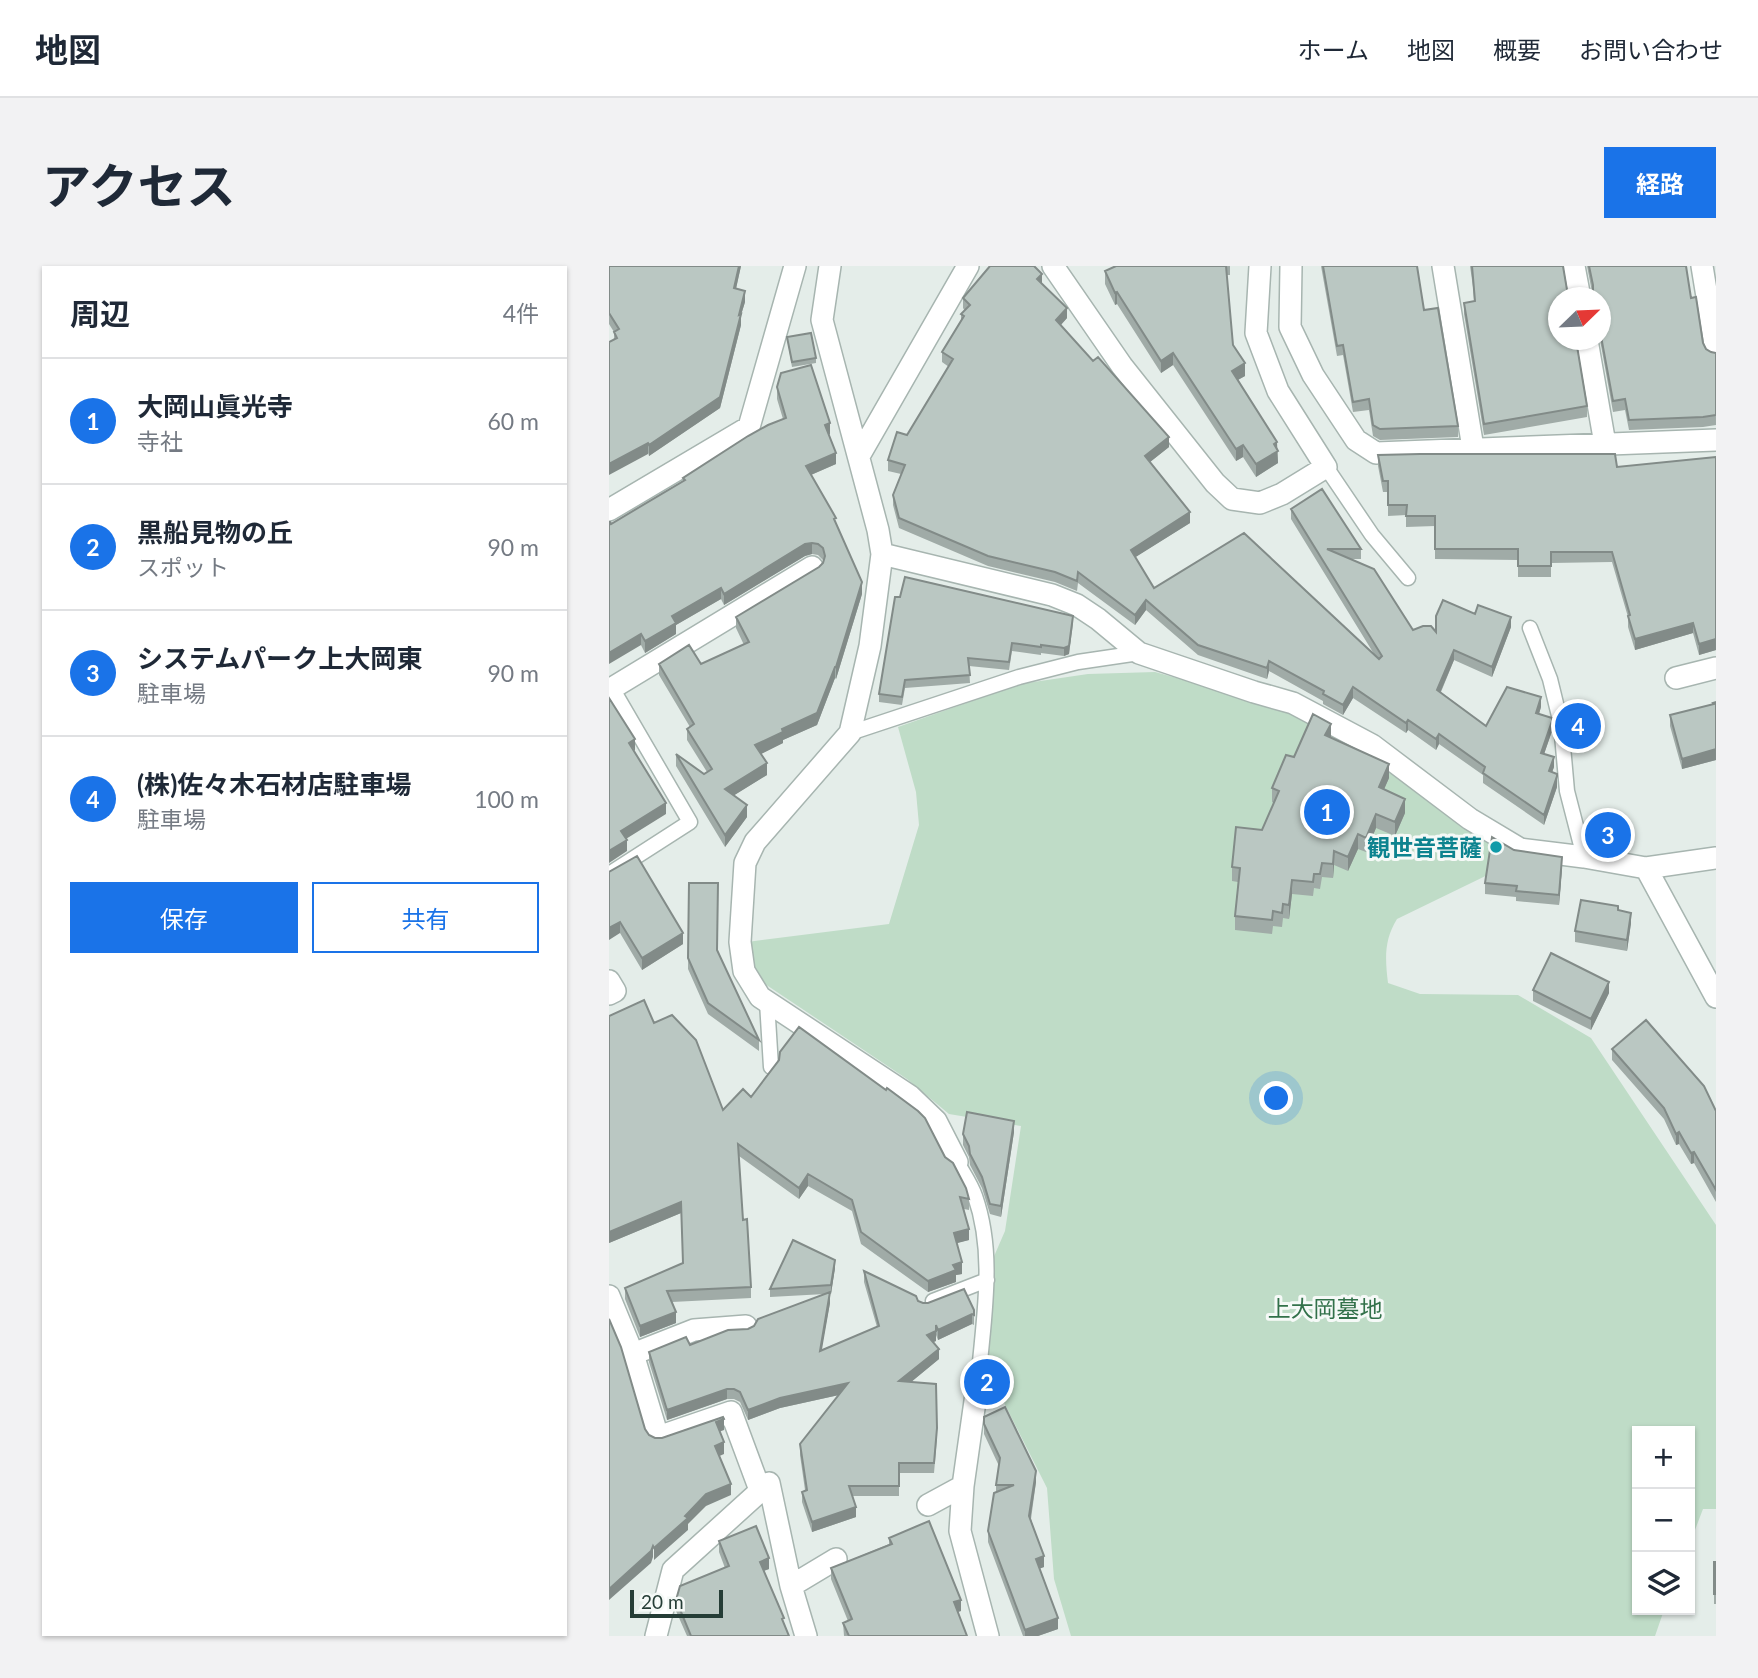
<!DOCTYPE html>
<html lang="ja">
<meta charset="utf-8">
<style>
body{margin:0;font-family:Lato,"Noto Sans JP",sans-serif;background:#f2f2f3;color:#1f2937}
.controls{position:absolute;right:21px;bottom:21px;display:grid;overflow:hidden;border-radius:0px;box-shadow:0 2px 5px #0004}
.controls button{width:63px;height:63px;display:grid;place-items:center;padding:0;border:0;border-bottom:2px solid #e0e1e3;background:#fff;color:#1f2937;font:35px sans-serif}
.compass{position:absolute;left:939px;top:21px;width:63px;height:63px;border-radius:50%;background:#fff;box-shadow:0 2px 5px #0004;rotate:67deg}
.scale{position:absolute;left:21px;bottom:18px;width:93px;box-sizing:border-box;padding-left:7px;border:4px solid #253d36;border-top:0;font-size:19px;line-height:24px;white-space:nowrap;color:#253d36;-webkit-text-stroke:5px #f5f9f7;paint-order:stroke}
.you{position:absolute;left:668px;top:833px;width:24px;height:24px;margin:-18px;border:5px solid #fff;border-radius:50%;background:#1a73e8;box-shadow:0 0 0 10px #1a73e833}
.badge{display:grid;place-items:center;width:46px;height:46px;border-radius:50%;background:#1a73e8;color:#fff;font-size:23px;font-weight:700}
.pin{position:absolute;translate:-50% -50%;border:4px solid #fff;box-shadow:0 2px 7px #0006}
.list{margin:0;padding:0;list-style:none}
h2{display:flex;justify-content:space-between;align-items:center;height:91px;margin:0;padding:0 28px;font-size:30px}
h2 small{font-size:23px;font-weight:400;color:#747a83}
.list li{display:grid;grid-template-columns:46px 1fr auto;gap:21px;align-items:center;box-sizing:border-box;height:126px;padding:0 28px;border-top:2px solid #e0e1e3}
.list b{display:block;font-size:26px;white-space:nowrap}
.list p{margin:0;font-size:23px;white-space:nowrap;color:#747a83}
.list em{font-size:23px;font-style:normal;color:#747a83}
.actions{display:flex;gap:14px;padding:21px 28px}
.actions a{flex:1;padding:16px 0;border:2px solid #1a73e8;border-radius:0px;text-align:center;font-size:24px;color:#1a73e8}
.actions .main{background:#1a73e8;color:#fff}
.icon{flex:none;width:38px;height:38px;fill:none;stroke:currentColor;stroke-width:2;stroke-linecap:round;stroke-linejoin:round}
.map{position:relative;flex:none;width:1107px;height:1370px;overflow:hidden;border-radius:0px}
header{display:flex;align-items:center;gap:42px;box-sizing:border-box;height:98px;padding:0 35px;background:#fff;border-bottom:2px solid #e0e1e3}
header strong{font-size:33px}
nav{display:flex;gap:38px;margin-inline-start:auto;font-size:24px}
.intro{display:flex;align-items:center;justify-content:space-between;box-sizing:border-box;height:168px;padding:0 42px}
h1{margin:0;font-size:49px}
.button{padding:18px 32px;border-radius:0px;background:#1a73e8;color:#fff;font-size:24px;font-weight:700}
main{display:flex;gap:42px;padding:0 42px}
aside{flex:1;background:#fff;border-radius:0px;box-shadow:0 2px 5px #0004}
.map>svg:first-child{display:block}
.green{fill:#bfdcc7}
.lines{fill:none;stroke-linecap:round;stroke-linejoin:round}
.service-casing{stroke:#a7b5b0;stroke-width:17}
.minor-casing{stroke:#a7b5b0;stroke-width:24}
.service{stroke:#fff;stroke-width:14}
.minor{stroke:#fff;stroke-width:21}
.wall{fill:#a0aba7}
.shaded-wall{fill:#828b88}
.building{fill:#bac7c2;stroke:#828b88;stroke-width:2}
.culture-dot{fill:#0f9aa8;stroke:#f5f9f7;stroke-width:2.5}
.labels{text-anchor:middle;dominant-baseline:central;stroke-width:6;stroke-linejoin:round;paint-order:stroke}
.culture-label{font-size:23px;font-weight:bold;fill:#0d838f;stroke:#f5f9f7;text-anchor:end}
.park-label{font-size:23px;fill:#32714a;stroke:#f5f9f7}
</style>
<header>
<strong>地図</strong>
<nav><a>ホーム</a><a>地図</a><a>概要</a><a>お問い合わせ</a></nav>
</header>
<div class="intro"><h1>アクセス</h1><a class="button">経路</a></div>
<main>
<aside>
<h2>周辺<small>4件</small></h2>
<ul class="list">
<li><span class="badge">1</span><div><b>大岡山眞光寺</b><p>寺社</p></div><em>60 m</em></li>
<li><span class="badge">2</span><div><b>黒船見物の丘</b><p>スポット</p></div><em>90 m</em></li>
<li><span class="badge">3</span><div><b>システムパーク上大岡東</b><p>駐車場</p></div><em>90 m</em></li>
<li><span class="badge">4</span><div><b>(株)佐々木石材店駐車場</b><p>駐車場</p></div><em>100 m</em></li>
</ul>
<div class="actions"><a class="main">保存</a><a>共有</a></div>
</aside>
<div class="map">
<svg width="1107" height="1370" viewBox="0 0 1107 1370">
<rect width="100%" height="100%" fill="#e4ede9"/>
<path class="green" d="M546,406L680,443L748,475L847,556L883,574L895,601L788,653C775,674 776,692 779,717L811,728L909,729L982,772L1107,959V1243H1094L1081,1277V1165H1028V1344H1055L1046,1370H462L445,1313L438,1222L378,1103L383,1052V995L396,965L412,860L340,848L298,813L150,714L138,676L280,658L310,559L307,526L289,461L411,418L479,408Z"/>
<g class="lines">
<g class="service-casing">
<path id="service" d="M717,201L763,269L799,312
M921,362L941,413L952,458L958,525L975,591
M241,467L410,411L469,396L530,387
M0,608L81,556L3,422
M158,736L162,801
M348,896C354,907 362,918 366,930C386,987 375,1048 370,1107
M324,1035L378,1014"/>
</g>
<g class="minor-casing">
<path id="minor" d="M221,0L213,54L269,264L273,288L261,380L241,467L146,576L136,597L131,676L135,705L151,731L301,830L327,855L348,896
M444,0L513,100L606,217L623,233L651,237L673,228L717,201L669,125L647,67L651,0
M682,0L681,61L704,109L747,174L767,187L1107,174
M834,0L864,182
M965,0L971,32
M1093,0L1107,85
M978,74L996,178
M250,190L359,0
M0,244L140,161L186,0
M273,288L443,329L468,339L489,353L530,387L645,426L684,437L763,479L861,553L911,583L975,591L1037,602L1107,592
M1067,412L1107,402
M0,424L203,301
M1037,602L1107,731
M0,715L6,725L0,728
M0,1030L24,1088L49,1171L122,1146L151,1224
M24,1088L85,1064L137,1060
M370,1107L354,1220L351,1265L379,1370
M319,1239L354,1220
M182,1320L227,1293
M47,1370L64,1304L160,1217L182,1320L197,1370"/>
</g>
<use href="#service" class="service"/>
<use href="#minor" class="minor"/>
</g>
<path class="wall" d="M0,0H132L127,22L136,36L132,49V59L111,142L40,190L5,74V66L0,58Z
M507,0H621V9H618L624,79L636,110L629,114L668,182L669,197L647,211L634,191L627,195L564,99L552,107L508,38L506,39L496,18V5Z
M712,0H808L815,44L849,160V171L771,174L764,170L760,144L744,146L734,89L728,90Z
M861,0H954L949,32L978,140V151L875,169L855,48V37L865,36L864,21Z
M978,0H1077L1082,32L1094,77L1097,83L1102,86L1107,87V159L1094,161L1020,164L1016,144L1004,146L991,74V32L980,31L983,26Z
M433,18L458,52L452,59L560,181L541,196L581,257L526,291L545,322L765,388L682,253V243L752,283V293H741L804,364L827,366L866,348L902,361L883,411L845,394L832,426L877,460L932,441L930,448L943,465L935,488L945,501L943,506L948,521L935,559L874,517V509L830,478L827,484L799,464L797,467L744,432L734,449L714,438V435L660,405L658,413L589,389L537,344L526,359L469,317L468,325L446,316L379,300L290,262L284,239V229L292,208L279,205V194L298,169L340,101L333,96V86L352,54V48L356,45L354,42V32Z
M178,71L207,92V97L183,101Z
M168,121L221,168L220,169L227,198L202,209L227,257L253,328L227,413L226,412L208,459L174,474V477L152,488L158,509L125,529L138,551L116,581L67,500V488L95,508L98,506L78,474V463L81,461L50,409V398H92L135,379L127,362V351L210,301L214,296V294L209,289L203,288L196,290L115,339L112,333L67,359V368L36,387L32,379L2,258L74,215V212L174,153L168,133Z
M769,189L1008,201L1107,191V384L1090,389L1084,367L1026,384L1019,361V351L1003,296L942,297V311H909V294L826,293V260L797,261V249L779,250V226H774L769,200Z
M286,331L464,358L460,388L455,390L432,387V389L403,385L400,404L360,400L361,417L296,422L293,439L270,436V428Z
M1107,436V495V494L1073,503L1061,460V449L1104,438Z
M722,472L780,512L775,523L796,547L786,570L767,562L757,586L749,583L739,605L725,599L724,612L713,611L711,623L705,622L704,630L683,628L680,653L674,652L673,661L664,660L663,668L626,664V650L629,616L623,615V601L653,564L665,537L663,536V522L685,491Z
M953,601L950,639L907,635V631L876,628V617Z
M0,606L74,678L33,704L11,667Z
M80,617L108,684L150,774V785L99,748L79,703Z
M1009,644L1022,657L1018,685L966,676V665Z
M924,724L1000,727L982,764L924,735Z
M0,750L45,757L114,844L142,831L336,891L360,933V944L355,943L360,974L347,977L353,1008L347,1009V1016L319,1026L252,978L243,945L199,920L190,933L130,890L134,954L142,1021V1032L63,1036L67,1057L31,1071L16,1033V1022L74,998L72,947L0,977Z
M1003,783L1107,845V936L1085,897L1082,898L1070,878L1067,879L1055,853L1003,794Z
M405,866L392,951L381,948L373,922L361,899L360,891L354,879V868Z
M226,1002L222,1028H221V1037L212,1084L268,1061L255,1016V1005L314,1037L365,1044V1059L363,1058L329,1074L327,1069V1075L324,1076L330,1093L302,1116L328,1172L325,1207H290V1230H244L247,1251L203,1266L193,1236V1226L196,1224L191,1189V1178L230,1129L171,1142L139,1154L131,1136L125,1133H118L58,1154L40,1096V1086L81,1079L139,1063L216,1028L161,1031V1023Z
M375,1158L427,1216L422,1253L435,1301L431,1302L449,1363L429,1370H414L379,1276V1265L387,1227V1219L390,1200L375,1168Z
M280,1272L352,1345L348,1346L358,1370H235L234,1357L239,1355L222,1313V1302L280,1278Z
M110,1275L160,1303L155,1305L180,1370H78L67,1345V1334L116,1302L110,1286Z
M1105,1296H1107V1338H1105Z"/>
<path class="shaded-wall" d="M130,0H132L125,32V22Z
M433,8V18L428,13Z
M136,25V36L132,49V59L111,142L40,190V179L130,49Z
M508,26V38L506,39V27Z
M458,42V52L447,64V54Z
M564,87V99L552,107V95Z
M636,97V110L623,117V105Z
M221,157V168L216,170V159Z
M560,171V181L536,200V190Z
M668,176L669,197L647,211V198L665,178Z
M39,177V188L0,209V198Z
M634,179V191L627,195V183Z
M227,187V198L197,211V200Z
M581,246V257L522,294V284Z
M203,277V288L196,290L115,339V328L196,278Z
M253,316V328L227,413V401Z
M112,322V333L67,359V368L36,387V375L63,350Z
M537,334V344L526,359V349Z
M464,350L460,388L455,390V382Z
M902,351V361L883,411V401Z
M1084,357V367L1026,384V373Z
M32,368V379L0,398V387Z
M1107,373V384L1090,389V378Z
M845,384V394L828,434V424Z
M660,395V405L658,413V402Z
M226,401V412L208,459L174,474V477L146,491V479L173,463Z
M744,421V432L734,449V439Z
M932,431V441L927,457V447Z
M799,454V464L797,467V457Z
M943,455V465L932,497V487Z
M722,458V472L716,469Z
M830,468V478L827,484V473Z
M26,473V485L20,477Z
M1107,483V494L1073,503V493Z
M945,491V501L940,515V505Z
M158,497V509L116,535V523Z
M780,498V512L770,535V521Z
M948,510V521L935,559V549Z
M796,533V547L786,570V556Z
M57,537V548L12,576V565Z
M138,539V551L116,581V569Z
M767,548V562L757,586V572Z
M749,568V583L739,605V591Z
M18,574V585L0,597V585Z
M725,585V599L724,612V598Z
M953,591V601L950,639V629Z
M683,614V628L680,653V639Z
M1022,647V657L1018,685V674Z
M11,656V667L0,674V662Z
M74,667V678L33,704V692Z
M1000,716V727L982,764V753Z
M405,855V866L392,951V940Z
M1070,866V878L1067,879V868Z
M1085,886V897L1082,898V887Z
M199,908V920L190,933V922Z
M72,936V947L0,977V966Z
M360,963V974L345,978V967Z
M226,994V1002L222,1028V1019Z
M353,996V1008L347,1009V1016L319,1026V1015L344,999Z
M221,1026V1037L211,1095V1085Z
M67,1046V1057L31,1071V1060Z
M363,1048V1058L329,1074V1064Z
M327,1065V1075L318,1079V1069Z
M330,1083V1093L290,1126V1115Z
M239,1117V1127L171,1142L139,1154V1144L171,1132Z
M118,1123V1133L58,1154V1144Z
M115,1153V1164L107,1167V1156Z
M115,1176V1188L106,1192V1180Z
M427,1205V1216L420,1261V1250Z
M122,1218V1229L97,1240L79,1258V1264L45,1294V1282L97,1228Z
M247,1241V1251L203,1266V1256Z
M44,1280V1291L42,1297L0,1334V1323Z
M435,1290V1301L427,1304V1293Z
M160,1292V1303L151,1306V1296Z
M352,1334V1345L345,1347V1336Z
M449,1352V1363L429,1370H416V1364Z"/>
<path class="building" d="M0,0H130L125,22L136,25L130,49L132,48L111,131L40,179L39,177L0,198V76L8,72L5,66L10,63L0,47Z
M381,0H425L433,8L428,13L458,42L447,54L484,95L489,91L560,171L536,190L581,246L522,284L545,322L635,267L770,393L773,390L682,243L713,223L752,283H718L765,303L804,364L814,360H822L827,366V350L834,334L866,348L869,339L902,351L883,401L845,384L828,424L877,460L898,421L932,431L927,447L943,452V455L932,487L945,491L940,505L948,508V510L935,549L874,507L876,501L830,468L827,473L799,454L797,457L744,421L734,439L714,428L715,425L660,395L658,402L589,379L537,334L526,349L469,306L468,315L446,306L379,290L290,252L284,229L296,199L279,194L288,166L298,169L344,93L333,86L355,50L352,48L361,39L354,32Z
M507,0H617L624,79L636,97L623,105L668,176L665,178L669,185L647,198L634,179L627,183L564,87L552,95L508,26L506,27L496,5Z
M714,0H808L815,44L829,42L849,160L771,163L764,159L760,133L744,136L734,79L728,80Z
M863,0H954L958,24L961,29L964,32H949V74H967L978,140L875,158L855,37L866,35Z
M980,0H1077L1082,32L1087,31L1094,77L1097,83L1102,86L1107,87V149L1094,151L1020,154L1016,133L1004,135L991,65V32H979L984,25V19Z
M202,67L207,92L183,96L178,71Z
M202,99L221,157L216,159L227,187L197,200L227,252L225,253L253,316L227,401H226L208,447L173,463L174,466L146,479L158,497L116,523L138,539L116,569L67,488L95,508L103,503L78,463L85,458L50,398L80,379L92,398L140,376L127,351L210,301L214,297L216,290L214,282L209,278L203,277L196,278L115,328L112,322L63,350L67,357L36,375L32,368L0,387V256H1L2,258L76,214L74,212L139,170L159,159L177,152L168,121L172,107Z
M811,188H1006L1008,201L1107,191V373L1090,378L1084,357L1026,373L1019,350L1021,349L1003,286H942V300H909V283H826V250H797L798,239H779V215H774L769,189Z
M296,311L464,350L460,380L455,382L432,379V381L403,377L400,396L359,392L361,409L296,414L293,431L270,428L286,331H291Z
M0,432L26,473L20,477L57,537L12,565L18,574L0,585Z
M1107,436V484V483L1073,493L1061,449L1105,438L1104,437Z
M704,448L722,458L716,469L780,498L770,521L796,533L786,556L767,548L757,572L749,568L739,591L725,585L724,598L713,597L711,608H705L704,616L683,614L680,639L674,638L673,647L664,645L663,654L626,650L631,602L623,601L627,561L653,564L670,525L663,522L677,489L685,491Z
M883,571L905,584L953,591L950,629L907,625L908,620L876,617Z
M28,590L74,667L33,692L11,656L0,662V606Z
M80,617H109L108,684L150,774L99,737L79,692Z
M972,634L1009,640V644L1022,647L1018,674L966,665Z
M942,687L1000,716L982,753L924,724Z
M35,734L45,757L63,749L87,774L114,844L134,823L142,831L170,794L171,786L190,761L277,824L278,822L309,845L316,852L336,891L344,897L357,922L360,933L351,931L360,963L345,967L353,996L344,999L347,1004L319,1015L252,966L243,934L199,908L190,922L129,878L134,954L138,953L142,1021L58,1025L67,1046L31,1060L16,1022L74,997L72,936L0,966V750Z
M1037,754L1095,820L1107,845V924L1085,886L1082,887L1070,866L1067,868L1055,842L1003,783Z
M358,846L405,855L392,940L381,938L373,911L361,888L360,880L354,868Z
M184,974L226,994L222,1019L161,1023Z
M255,1005L307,1030L309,1035L314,1037H319L355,1023L365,1044V1049L363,1048L329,1064L327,1059V1065L318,1069L330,1083L290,1115L327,1118L328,1162L325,1197H290V1220H240L247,1241L203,1256L193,1226L198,1224L191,1178L239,1117L171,1132L139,1144L131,1126L125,1123H118L58,1144L40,1086L77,1071L81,1079L119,1064L139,1063L145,1060L149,1053L221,1026L211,1085L270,1060Z
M0,1053L12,1081L36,1163L40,1169L46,1172H53L114,1151L115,1153L107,1156L115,1176L106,1180L122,1218L97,1228L76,1250L79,1252L45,1282L44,1280L42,1285L0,1323Z
M396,1141L427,1205L420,1250L435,1290L427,1293L449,1352L416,1364L379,1265L385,1227L405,1219H387L391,1192L375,1158V1151Z
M320,1255L352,1334L345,1336L358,1370H240L234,1357L243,1353L222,1302L283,1278L280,1272Z
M147,1260L160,1292L151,1296L175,1352L173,1353L180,1370H82L67,1334L71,1320L120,1300L110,1275Z
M1105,1296H1107V1328H1105Z"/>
<circle class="culture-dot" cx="887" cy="581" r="7"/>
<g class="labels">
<g class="culture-label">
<text x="873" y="581">観世音菩薩</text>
</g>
<g class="park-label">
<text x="716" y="1042">上大岡墓地</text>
</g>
</g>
</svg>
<div class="controls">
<button>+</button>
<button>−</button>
<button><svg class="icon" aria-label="layers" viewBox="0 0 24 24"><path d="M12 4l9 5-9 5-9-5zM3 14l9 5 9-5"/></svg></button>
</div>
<svg class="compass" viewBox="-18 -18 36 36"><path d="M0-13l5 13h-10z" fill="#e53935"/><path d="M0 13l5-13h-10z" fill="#747a83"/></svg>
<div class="scale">20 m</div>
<div class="you"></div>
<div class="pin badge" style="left:718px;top:546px">1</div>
<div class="pin badge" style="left:378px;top:1116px">2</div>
<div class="pin badge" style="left:999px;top:569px">3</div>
<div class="pin badge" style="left:969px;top:460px">4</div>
</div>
</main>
